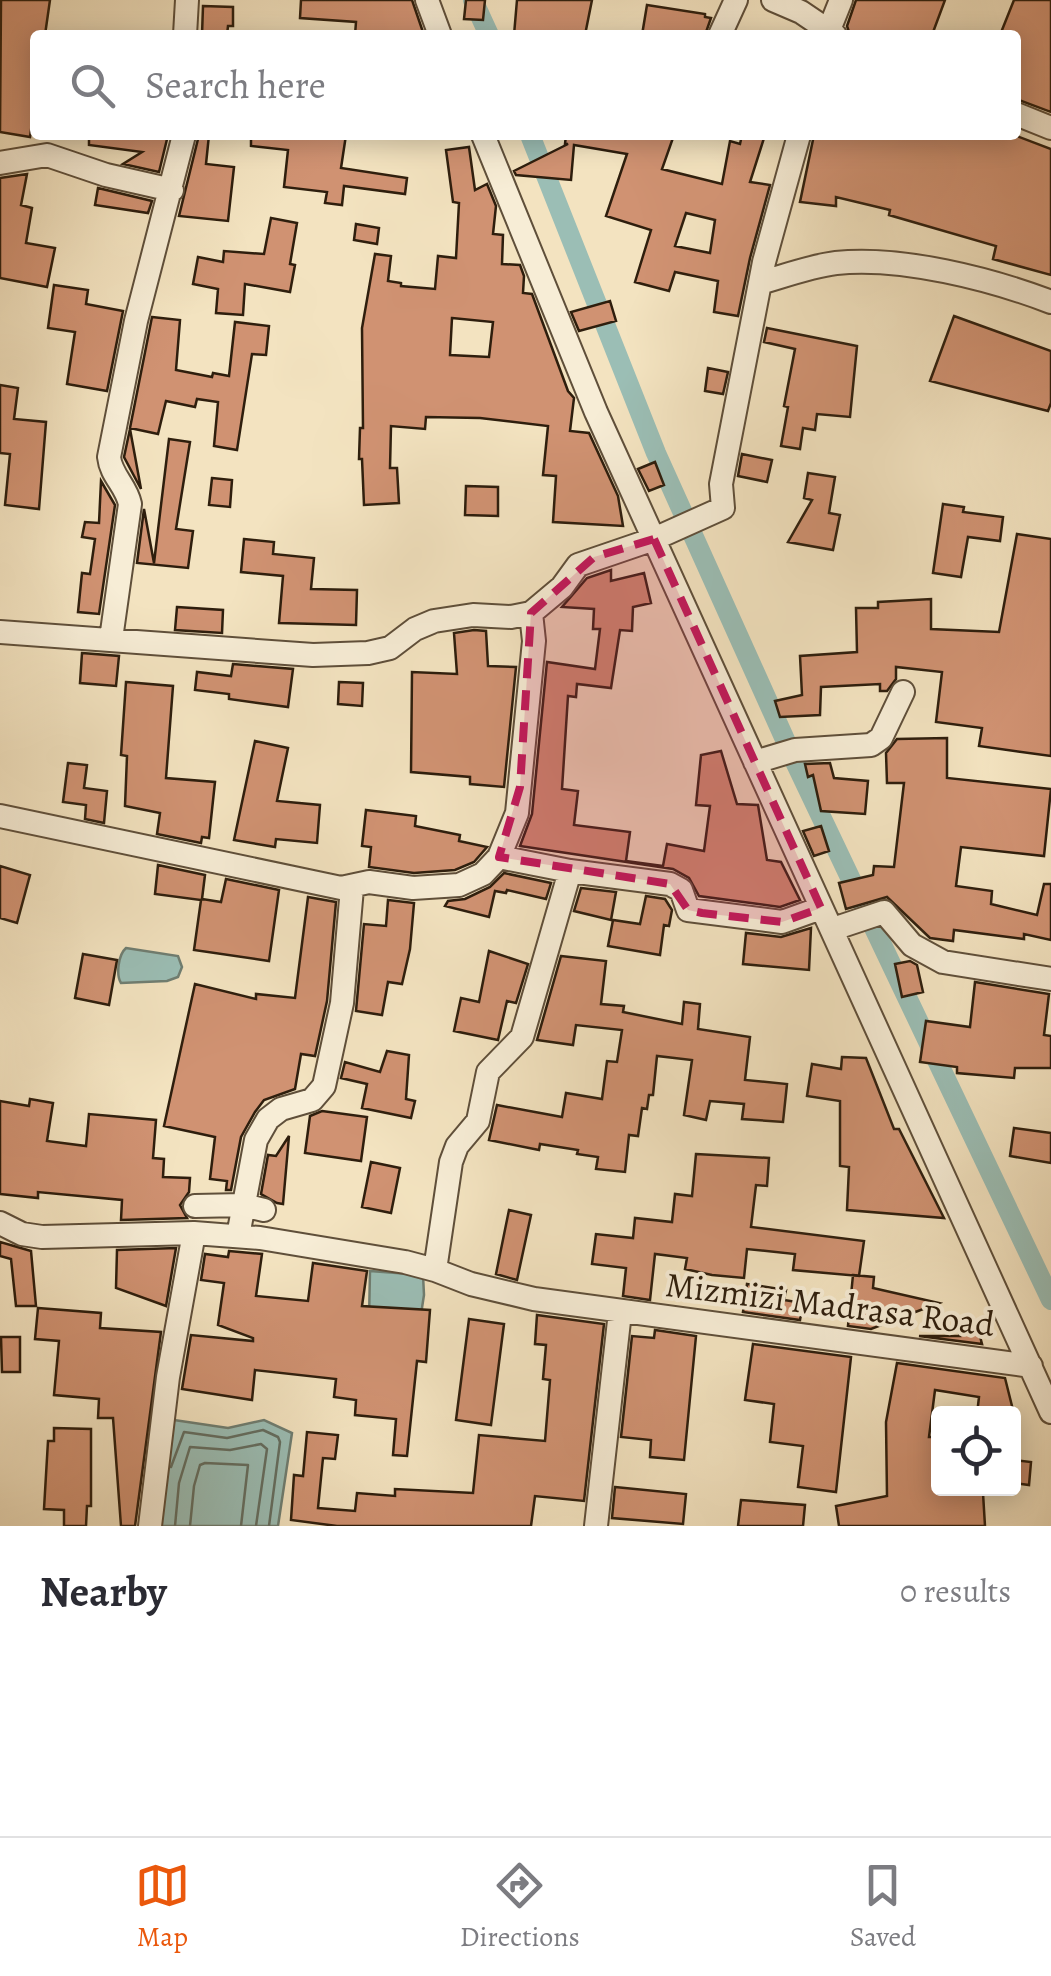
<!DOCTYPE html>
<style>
body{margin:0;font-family:Alegreya,serif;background:#f7f7f7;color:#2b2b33}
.controls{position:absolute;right:30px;bottom:30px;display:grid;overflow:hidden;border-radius:10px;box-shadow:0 5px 25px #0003}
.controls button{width:90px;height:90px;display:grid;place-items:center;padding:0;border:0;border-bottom:2px solid #e1e1e2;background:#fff;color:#2b2b33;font:50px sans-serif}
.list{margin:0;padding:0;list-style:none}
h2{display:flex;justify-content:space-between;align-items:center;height:130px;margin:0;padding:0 40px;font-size:42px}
h2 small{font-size:32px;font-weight:400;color:#7c7c81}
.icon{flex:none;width:55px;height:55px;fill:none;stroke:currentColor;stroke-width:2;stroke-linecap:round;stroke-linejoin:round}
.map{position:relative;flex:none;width:1051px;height:1526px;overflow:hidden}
.search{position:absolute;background:#fff;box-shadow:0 5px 25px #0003;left:30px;right:30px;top:30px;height:110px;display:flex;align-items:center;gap:25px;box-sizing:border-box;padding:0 35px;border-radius:10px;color:#7c7c81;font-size:38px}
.sheet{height:310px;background:#fff}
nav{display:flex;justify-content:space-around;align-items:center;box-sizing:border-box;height:140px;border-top:2px solid #e1e1e2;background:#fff;font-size:28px;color:#7c7c81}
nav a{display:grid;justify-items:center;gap:5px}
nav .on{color:#ea580c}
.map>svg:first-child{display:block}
.water{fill:#9bbeb5;stroke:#6f7e72;stroke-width:2.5}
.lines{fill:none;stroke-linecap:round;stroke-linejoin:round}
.shore{stroke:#646e61;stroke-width:2.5}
.canal{stroke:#9bbeb5;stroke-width:20}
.building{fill:#d09272;stroke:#2e1e0d;stroke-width:2.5;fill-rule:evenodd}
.street-casing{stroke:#5f4f3a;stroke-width:26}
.street{stroke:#f7edd6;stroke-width:22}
.marked{fill:#c2185b;fill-opacity:0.2;stroke:#c2185b;stroke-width:8;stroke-dasharray:20 12;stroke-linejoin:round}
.labels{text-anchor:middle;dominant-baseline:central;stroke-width:8;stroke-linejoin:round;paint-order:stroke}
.street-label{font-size:35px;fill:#2e1e0d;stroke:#f7edd6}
</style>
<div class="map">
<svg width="1051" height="1526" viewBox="0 0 1051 1526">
<rect width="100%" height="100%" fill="#f3e3c0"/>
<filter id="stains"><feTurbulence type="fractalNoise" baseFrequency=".002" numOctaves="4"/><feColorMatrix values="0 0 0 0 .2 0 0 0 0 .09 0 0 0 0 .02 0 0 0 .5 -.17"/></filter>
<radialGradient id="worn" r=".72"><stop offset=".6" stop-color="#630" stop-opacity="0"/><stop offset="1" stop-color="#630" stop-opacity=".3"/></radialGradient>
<path class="water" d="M126,948L178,956L182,967L178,977L167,981L121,983C116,975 118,955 126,948Z
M370,1271L423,1275L424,1295L419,1327L369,1320Z
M174,1420L228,1428L264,1420L292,1433L278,1526H153Z"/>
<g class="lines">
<path class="shore" d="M171,1467L184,1432L227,1438L263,1430L278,1437L280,1442L269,1526
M175,1526L179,1483L190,1447L230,1450L261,1444L267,1449L256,1526
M190,1526L194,1486L200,1465L205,1463L248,1465L241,1526"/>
<path class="canal" d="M473,0L489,35
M530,135L656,453L796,764L1051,1300"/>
</g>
<path class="building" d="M1,0H50L45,35H35V102L30,137L0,132Z
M301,0H412L424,35H355L356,22L300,18Z
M466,0H485L483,20L464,19Z
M517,0H592L585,35H514Z
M856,0H945L932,35H850L847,26Z
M1014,0H1051V112L1016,99V35H1000Z
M647,5L705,14V17L711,18L705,35H642Z
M203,6L233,7V26H228L227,35H202Z
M89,135H168L159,172L123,164L142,152L89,145Z
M199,135H209L206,164L234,167L228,221L179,216Z
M251,135H346L341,168L407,178L405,194L344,186L342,205L325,203L327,192L284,187L288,150L251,146Z
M566,135H674L662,169L722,184L730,141L740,144L742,135H765L750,182L770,185L750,258L738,316L714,312L718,281L675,272L669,291L635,282L651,230L606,216L627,154L574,145L571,180L516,175L514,171L568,144H565ZM686,213L715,220L710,253L675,246Z
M814,135H1014L1051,149V275L993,259L996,246L889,215L890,210L836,197V206L800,202Z
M469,147L475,190L487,184L496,206L493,234L503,235L502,264L520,265L524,276L523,293L532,294L568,391L574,398L570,431L589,433L618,496L623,526L553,522L556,476L543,475L548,426L480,418L426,417L425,429L391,426L390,468H397L399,503L364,505L362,459H359L360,428H363L362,328L375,254L391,256L388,281L401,283V286L435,289L438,256L456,258L459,203L453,202L446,150ZM452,318L493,322L489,357L450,355Z
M27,174L21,205L32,208L26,243L55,248L47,287L0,278V178Z
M98,188L152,201L148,213L95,205Z
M271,218L297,223L290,264L295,265L290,292L245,284L243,315L216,313L218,289L193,284L198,257L223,262L224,251L264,254Z
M356,224L379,228L377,244L354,240Z
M54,285L88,290L86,304L123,311L107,391L67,384L75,332L48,328Z
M610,301L616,321L579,331L571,312Z
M954,316L1051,351V403L1048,411L930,381Z
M152,317L180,320L176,370L212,377L213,373L229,376L235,322L269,326L266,355L252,354L237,450L214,446L218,402L197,399L195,407L166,401L158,434L130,428Z
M767,328L857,346L850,417L817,414L815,430L803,428L800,449L781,446L788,407L784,406L795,349L764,342Z
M708,368L728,372L723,394L705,391Z
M0,385L18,388L14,419L46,422L39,509L5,505L10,454L0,453Z
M130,429L141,489L124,457Z
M169,439L190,442L176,529L193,531L188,568L137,563L144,509L154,563Z
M742,454L772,460L767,482L738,476Z
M655,462L664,485L649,491L638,469Z
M808,473L835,477L829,513L840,515L833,550L788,542L812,500L804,498Z
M212,478L232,480L230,507L209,505Z
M101,481L115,505L99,614L78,612L82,573L90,574L95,539L82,537L85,522L99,523Z
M466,486L498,487V516L465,515Z
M943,504L964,507L963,512L1003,517L1000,541L968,537L961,577L933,573Z
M1017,534L1051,539V756L979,746L982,728L936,722L942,672L896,667V679L887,691H880V684L821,687L820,715L780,717L775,701L802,695L800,656L857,652L856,608H878V602L931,599V629L999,632Z
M244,539L274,542L273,554L314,558L311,589L357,590L356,625L279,623L283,576L241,572Z
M611,570V581L644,573L651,603L633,607L632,631L620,630L611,688L577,684L576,697L568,696L562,789L578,791L574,825L630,832L626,861L663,866L667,844L704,851L710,806L696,805L701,755L721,751L737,804L758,805L767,860L781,862L800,900L780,907L699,896L689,878L673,869L520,846L532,814L547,662L595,669L600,629H593L594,609L562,607L587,578Z
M177,607L223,610L222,633L175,630Z
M474,630L486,631L488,666L516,667L504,787L470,784V777L411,772L412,672L457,674L454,633Z
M82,653L119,656L116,686L80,683Z
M233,664L293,669L288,707L229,699V694L195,690L197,672L231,676Z
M126,682L173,686L166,778L215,782L209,838L202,837L201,843L157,834L160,813L125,806L127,756L121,755Z
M339,682L363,683L362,706L338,704Z
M947,738V778L1051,789L1044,856L961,847L956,886L992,891L991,904L1037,915L1044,884H1051V940L1024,934V939L954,930L953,941L930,938L887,897L846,909L839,883L873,875L874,866L894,867L904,783H887L886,753L897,739Z
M255,741L288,748L277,801L320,805L317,843L276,839L275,847L234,840Z
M68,763L87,765L84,788L107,791L104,823L85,819L86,805L63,802Z
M830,763L834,778L868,781L865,814L821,811L813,775L808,777L805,764Z
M366,810L416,816L415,826L460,835L459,841L487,847L474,862L455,870L414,873L369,867L371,847L362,846Z
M821,826L829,851L814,856L803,831Z
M158,865L205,875L202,899L221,902L226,879L279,890L269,961L194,950L201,900L155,894Z
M0,866L30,875L17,923L0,918Z
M504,873L551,883L546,899L507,890L506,893L495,891L489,917L445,906L448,901L465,899L490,887Z
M581,888L616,892L611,920L574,911Z
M646,896L665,899L672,910L669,926L664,925L660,955L608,946L613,920L640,924Z
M308,897L336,902L327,1001L315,1056L301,1054L295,1089L264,1100L255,1112L241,1137L231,1190H226L227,1181L210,1179L215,1137L164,1126L195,984L256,999V994L295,998Z
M388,900L414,903L410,949L402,984L388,982L382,1015L356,1011L364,924L386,926Z
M811,928L809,970L743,964L746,933L781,937Z
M489,951L528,964L516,1003L507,1001L498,1040L454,1031L461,998L479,1002Z
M83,954L117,960L109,1005L75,998Z
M561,956L606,961L601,1004L624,1006L623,1012L682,1024L684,1002L700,1004L698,1029L750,1037L745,1080L787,1084L783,1122L742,1119L744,1104L710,1101L706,1120L684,1115L692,1060L657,1056L653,1095H649L647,1109L642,1108L638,1136L629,1135L625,1172L596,1169L598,1157L577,1154L578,1150L540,1144L539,1150L489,1140L497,1105L562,1117L566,1093L602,1099L607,1061L617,1062L622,1030L576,1025L573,1045L537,1040Z
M910,961L917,965L923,992L902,997L895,964Z
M975,982L1049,994L1044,1035L1051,1036V1068H1015L1014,1078L957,1073V1067L920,1062L926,1021L970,1027Z
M387,1051L409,1055L406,1099L415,1101L411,1118L362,1108L367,1084L341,1078L345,1062L380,1072Z
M842,1057L866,1058L894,1129H899L944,1218L847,1210L849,1167L840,1166V1101L807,1096L812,1064L841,1069Z
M30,1099L53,1103L47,1141L86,1146L89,1114L156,1120L153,1158L164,1159L163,1177L190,1178L189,1192L180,1205L187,1218L121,1220L122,1200L38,1192V1198L0,1194V1101L29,1106Z
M322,1111L367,1117L361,1161L305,1153L310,1116Z
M1014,1128L1051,1133V1163L1010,1156Z
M289,1136L283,1204L277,1203L261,1194L268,1155L276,1156Z
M696,1154L769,1158L767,1186L756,1185L751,1227L864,1241L859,1276L793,1270L795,1254L747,1249L744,1278L712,1275L685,1269L687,1258L655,1254L650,1300L623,1296L626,1268L592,1264L596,1234L633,1238L635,1218L672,1222L675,1194L692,1196Z
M371,1162L400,1168L391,1213L362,1207Z
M509,1210L531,1215L517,1280L496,1274Z
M0,1242L31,1251L36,1306H16L11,1259L0,1256Z
M176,1248L166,1306L116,1288L117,1250Z
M229,1251L262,1254L256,1296L308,1301L313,1263L367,1271L362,1306L430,1310L426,1362L417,1361L407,1456L393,1455L396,1419L355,1415L356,1400L334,1397L336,1379L255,1370L252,1400L182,1389L191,1335L253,1341V1338L218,1325L224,1283L201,1280L205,1254L228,1257Z
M853,1275L874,1277L873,1288L939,1303L871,1329L848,1326Z
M747,1284L786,1290L784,1300L803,1303L800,1320L743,1312Z
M38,1308L101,1313L100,1328L161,1332L135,1526H121L113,1418H98L99,1399L54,1395L59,1341L35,1339Z
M537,1315L604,1324L584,1501L535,1496L531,1526H337L291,1520L294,1475L303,1476L307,1432L338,1435L335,1459L323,1458L318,1508L355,1511L357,1493L395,1496V1489L473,1493L479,1435L545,1441L550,1380L543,1379L546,1345L535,1344Z
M469,1319L504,1324L491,1425L456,1420Z
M976,1321L982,1344L919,1336H960L957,1326Z
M655,1330L696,1336L684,1460L650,1457L651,1440L621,1437L632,1336L654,1338Z
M1,1337H20V1372H2Z
M753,1344L851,1357L836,1492L798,1487L803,1446L770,1442L774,1404L745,1400Z
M897,1363L1005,1378L1014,1414H977L979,1397L935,1390L929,1437H935L936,1485L938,1488H953V1494L983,1493L985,1526H839L836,1506L887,1496L886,1422Z
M54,1428L91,1429V1506H87L86,1526H64V1510L44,1509L48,1441H54Z
M1014,1460L1031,1462L1029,1485L1014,1483Z
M615,1487L686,1494L683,1524L612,1518Z
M741,1500L805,1505L803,1526H738Z"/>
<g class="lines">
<g class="street-casing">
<path id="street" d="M427,0L440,35
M773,0L801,12L835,35
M185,35L187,0
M720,35L736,0
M827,35L841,0
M1016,114L1051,128
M483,135L596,412L1051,1412
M0,163L47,155L106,175L172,190
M760,283C784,276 811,266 836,263C901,256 991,279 1051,302
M0,632L313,655L368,653L390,648L415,629L434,621L473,615L511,617L531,613L562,587L578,565L654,539L723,508L721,484L764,262L799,135
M111,639L130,504C126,485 111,476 109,457L136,321L184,135
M755,762L795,750L871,745L881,738L903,692
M0,816L341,888L369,882L413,888L459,885L483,874L499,857L517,813L534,641L531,613
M499,857L570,871L670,884L681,890L688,910L782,922L821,908
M833,929L884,912L912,945L943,962L1051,979
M195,1206L243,1205L264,1210
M0,1223L22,1234L42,1237L194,1233L260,1238L405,1262L435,1270L471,1284L534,1299L1031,1366
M238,1236L256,1140L268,1119L281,1109L312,1100L324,1086L342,1003L352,888
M435,1270L451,1162L457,1146L478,1121L488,1072L522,1037L570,871
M150,1526L168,1377L194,1233
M596,1526L620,1312"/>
</g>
<use href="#street" class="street"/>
</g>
<path class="marked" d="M654,539L821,908L782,922L702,913L688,910L670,884L499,857L520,787L531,613L594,557Z"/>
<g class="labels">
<g class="street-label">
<text transform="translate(830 1304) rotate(7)">Mizmizi Madrasa Road</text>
</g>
</g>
<rect width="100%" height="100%" filter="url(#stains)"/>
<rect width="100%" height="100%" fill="url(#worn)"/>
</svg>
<div class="controls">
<button><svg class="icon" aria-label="locate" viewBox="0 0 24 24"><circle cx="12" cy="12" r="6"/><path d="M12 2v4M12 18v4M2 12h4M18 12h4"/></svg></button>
</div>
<div class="search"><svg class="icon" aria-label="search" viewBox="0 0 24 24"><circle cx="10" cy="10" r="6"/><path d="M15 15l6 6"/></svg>Search here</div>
</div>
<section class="sheet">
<h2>Nearby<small>0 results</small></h2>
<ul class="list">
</ul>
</section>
<nav>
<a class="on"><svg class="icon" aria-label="map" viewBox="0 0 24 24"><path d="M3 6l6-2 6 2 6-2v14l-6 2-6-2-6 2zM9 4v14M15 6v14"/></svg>Map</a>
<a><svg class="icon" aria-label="directions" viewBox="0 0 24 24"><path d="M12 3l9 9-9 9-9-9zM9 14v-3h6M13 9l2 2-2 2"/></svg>Directions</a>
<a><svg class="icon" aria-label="saved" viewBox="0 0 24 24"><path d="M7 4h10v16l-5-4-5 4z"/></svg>Saved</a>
</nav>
